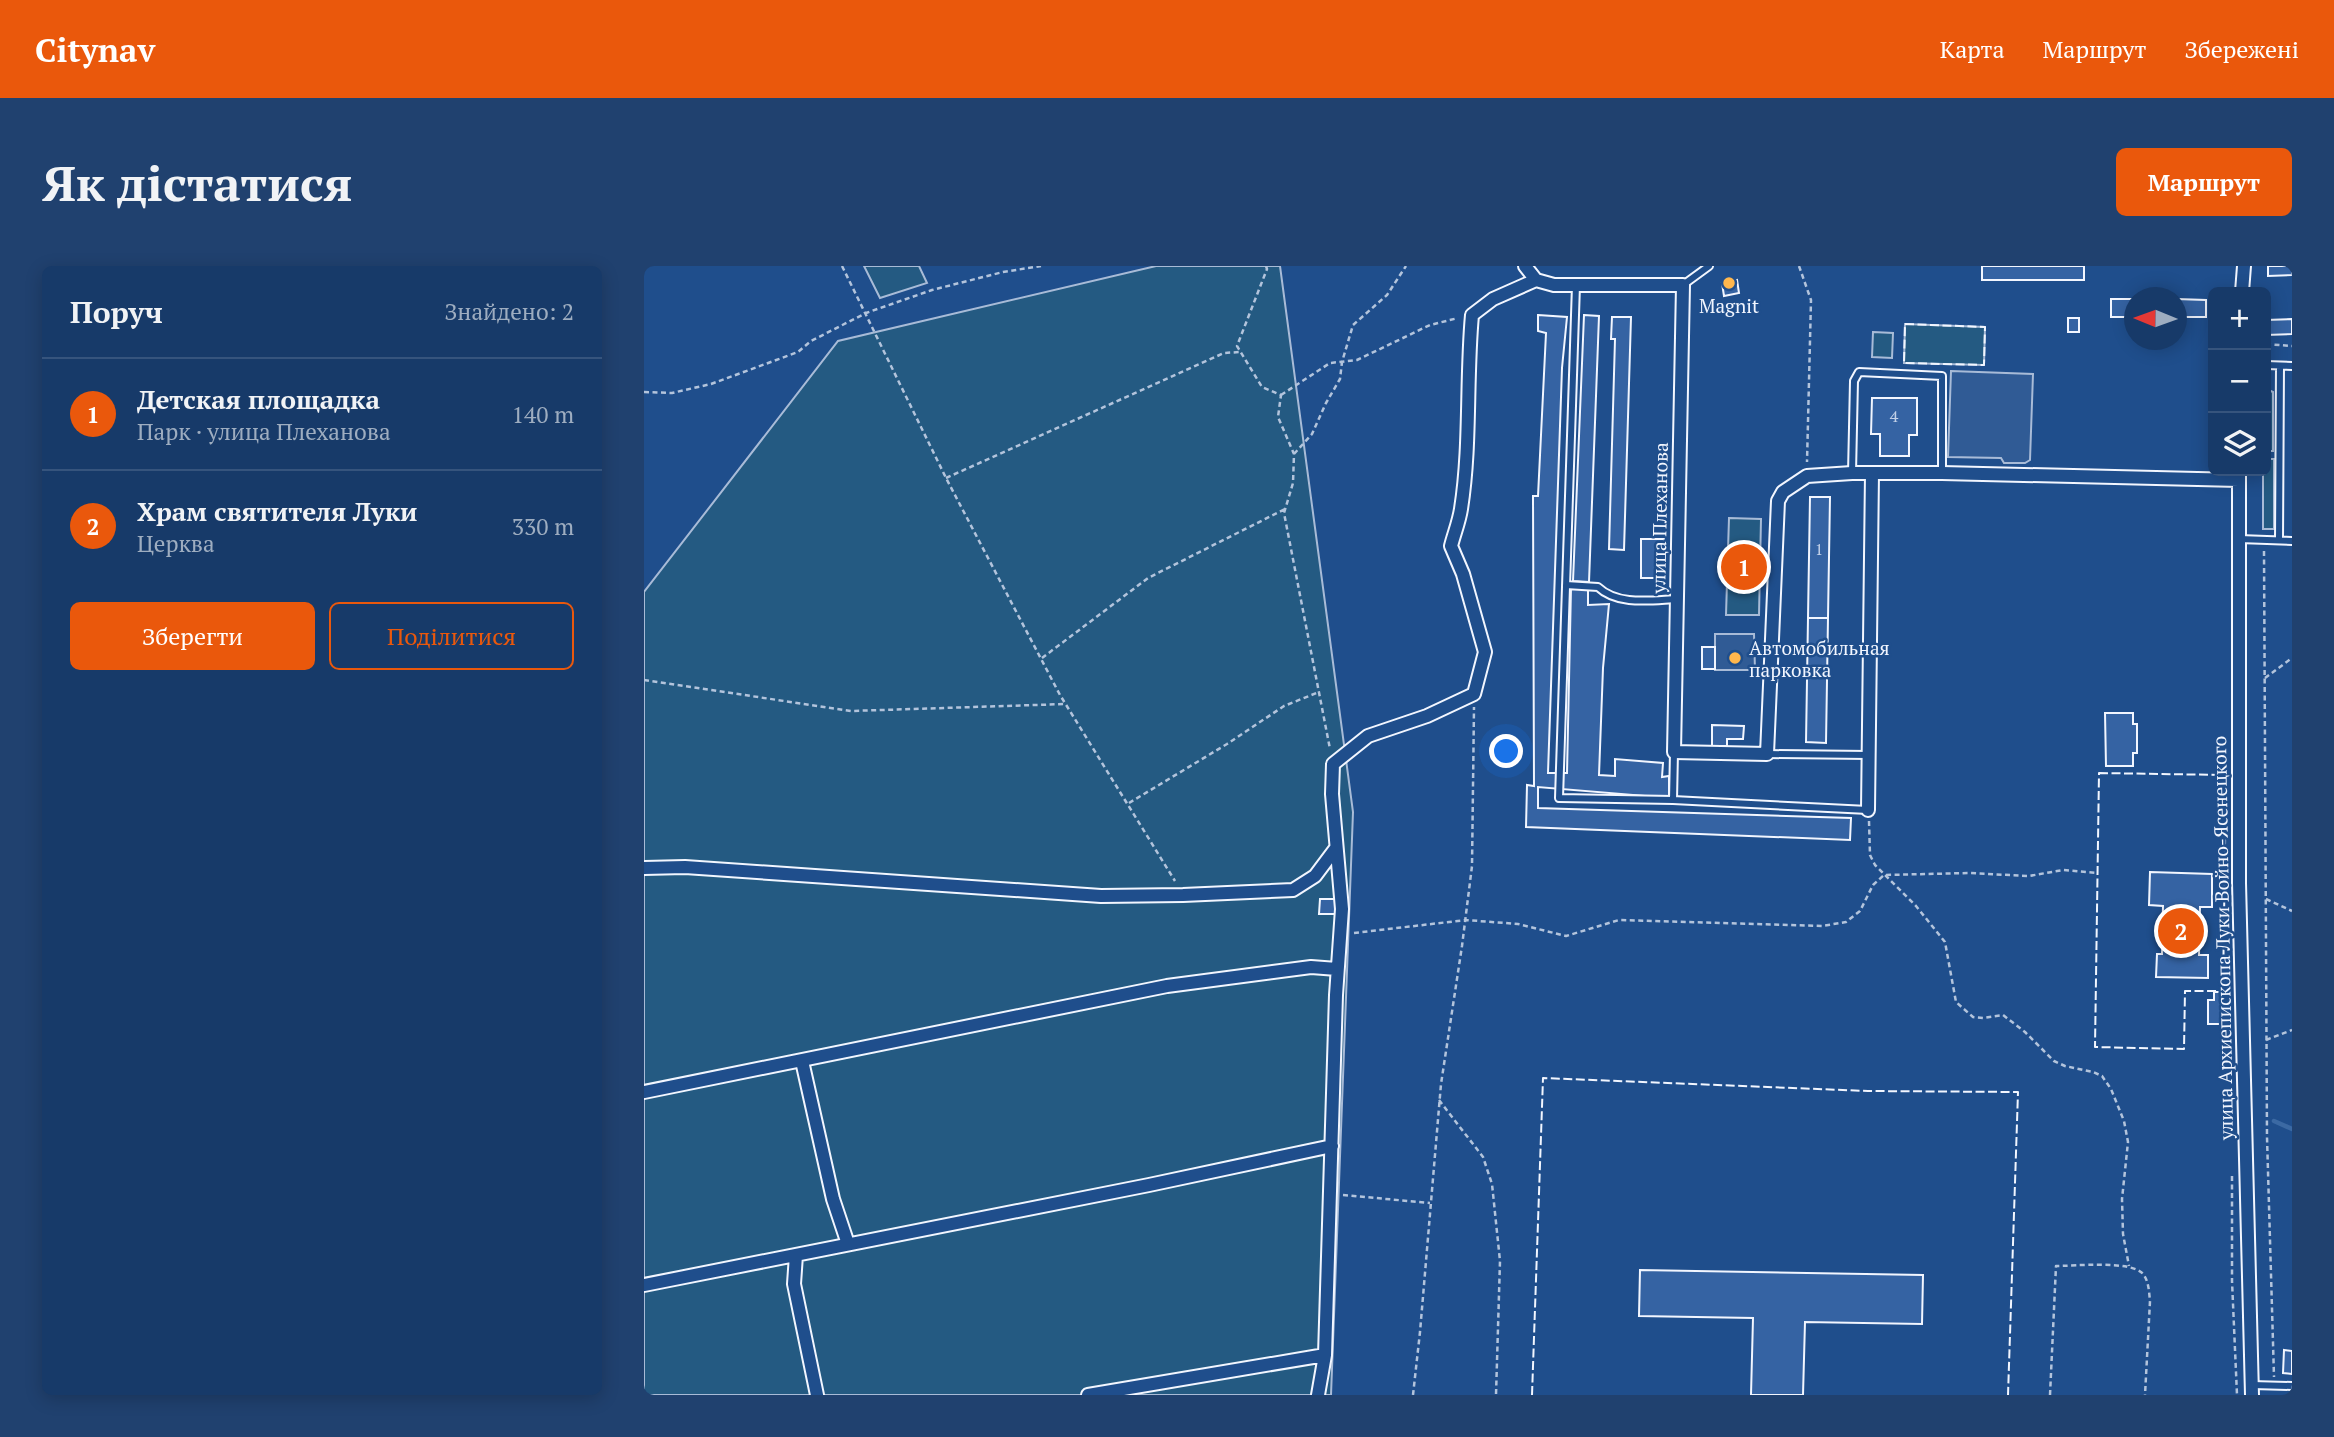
<!DOCTYPE html>
<html lang="uk">
<meta charset="utf-8">
<style>
body{margin:0;font-family:"PT Serif",serif;background:#20416f;color:#f1f3f6}
.controls{position:absolute;right:21px;top:21px;display:grid;overflow:hidden;border-radius:10px;box-shadow:0 4px 18px #0003}
.controls button{width:63px;height:63px;display:grid;place-items:center;padding:0;border:0;border-bottom:2px solid #36547d;background:#173a69;color:#f1f3f6;font:35px sans-serif}
.compass{position:absolute;left:1480px;top:21px;width:63px;height:63px;border-radius:50%;background:#173a69;box-shadow:0 4px 18px #0003;rotate:271deg}
.you{position:absolute;left:863px;top:486px;width:24px;height:24px;margin:-18px;border:5px solid #fff;border-radius:50%;background:#1a73e8;box-shadow:0 0 0 10px #1a73e833}
.badge{display:grid;place-items:center;width:46px;height:46px;border-radius:50%;background:#ea580c;color:#fff;font-size:23px;font-weight:700}
.pin{position:absolute;translate:-50% -50%;border:4px solid #fff;box-shadow:0 2px 7px #0006}
.list{margin:0;padding:0;list-style:none}
h2{display:flex;justify-content:space-between;align-items:center;height:91px;margin:0;padding:0 28px;font-size:30px}
h2 small{font-size:23px;font-weight:400;color:#9eadc0}
.list li{display:grid;grid-template-columns:46px 1fr auto;gap:21px;align-items:center;box-sizing:border-box;height:112px;padding:0 28px;border-top:2px solid #36547d}
.list b{display:block;font-size:26px;white-space:nowrap}
.list p{margin:0;font-size:23px;white-space:nowrap;color:#9eadc0}
.list em{font-size:23px;font-style:normal;color:#9eadc0}
.actions{display:flex;gap:14px;padding:21px 28px}
.actions a{flex:1;padding:16px 0;border:2px solid #ea580c;border-radius:10px;text-align:center;font-size:24px;color:#ea580c}
.actions .main{background:#ea580c;color:#fff}
.icon{flex:none;width:38px;height:38px;fill:none;stroke:currentColor;stroke-width:2;stroke-linecap:round;stroke-linejoin:round}
.map{position:relative;flex:none;width:1648px;height:1129px;overflow:hidden;border-radius:10px}
header{display:flex;align-items:center;gap:42px;box-sizing:border-box;height:98px;padding:0 35px;background:#ea580c;color:#fff}
header strong{font-size:33px}
nav{display:flex;gap:38px;margin-inline-start:auto;font-size:24px}
.intro{display:flex;align-items:center;justify-content:space-between;box-sizing:border-box;height:168px;padding:0 42px}
h1{margin:0;font-size:49px}
.button{padding:18px 32px;border-radius:10px;background:#ea580c;color:#fff;font-size:24px;font-weight:700}
main{display:flex;gap:42px;padding:0 42px}
aside{flex:1;background:#173a69;border-radius:10px;box-shadow:0 4px 18px #0003}
.map>svg:first-child{display:block}
.green{fill:#245a82;stroke:#a8bbd7;stroke-width:2}
.parking{fill:#305b95;stroke:#a8bbd7;stroke-width:2}
.lines{fill:none;stroke-linecap:round;stroke-linejoin:round}
.stream{stroke:#3b69a3;stroke-width:4.5}
.building{fill:#3563a3;stroke:#f2f6ff;stroke-width:2}
.lane-casing{stroke:#f2f6ff;stroke-width:10}
.street-casing{stroke:#f2f6ff;stroke-width:16}
.path{stroke:#b3c4dc;stroke-width:2.5;stroke-dasharray:5 3.5;stroke-linecap:butt}
.lane{stroke:#1f4e8c;stroke-width:6}
.street{stroke:#1f4e8c;stroke-width:12}
.fence{stroke:#f2f6ff;stroke-width:2;stroke-dasharray:9 3.5;stroke-linecap:butt}
.poi-dot{fill:#ffb74d;stroke:#1f4e8c;stroke-width:2.5}
.labels{text-anchor:middle;dominant-baseline:central;stroke-width:5;stroke-linejoin:round;paint-order:stroke}
.number-label{font-size:16px;fill:#c3d1e8}
.poi-label{font-size:19px;fill:#f2f6ff;stroke:#1f4e8c}
.street-label{font-size:19px;fill:#f2f6ff;stroke:#1f4e8c}
</style>
<header>
<strong>Citynav</strong>
<nav><a>Карта</a><a>Маршрут</a><a>Збережені</a></nav>
</header>
<div class="intro"><h1>Як дістатися</h1><a class="button">Маршрут</a></div>
<main>
<aside>
<h2>Поруч<small>Знайдено: 2</small></h2>
<ul class="list">
<li><span class="badge">1</span><div><b>Детская площадка</b><p>Парк · улица Плеханова</p></div><em>140 m</em></li>
<li><span class="badge">2</span><div><b>Храм святителя Луки</b><p>Церква</p></div><em>330 m</em></li>
</ul>
<div class="actions"><a class="main">Зберегти</a><a>Поділитися</a></div>
</aside>
<div class="map">
<svg width="1648" height="1129" viewBox="0 0 1648 1129">
<rect width="100%" height="100%" fill="#1f4e8c"/>
<path class="green" d="M220,0H275L283,17L236,32Z
M512,0H636L709,546L687,1129H0V326L194,75Z
M1261,58L1341,61L1340,99L1260,97Z
M1229,66L1249,67L1248,92L1228,91Z
M1622,123L1629,126V185H1622Z
M1622,193H1630V263H1619V205H1622Z
M1085,252L1117,253L1115,349H1082Z"/>
<path class="parking" d="M1307,105L1389,108L1386,194L1381,197H1360L1357,192L1304,191Z
M1071,368H1110L1111,404H1071Z"/>
<g class="lines">
<path class="stream" d="M1630,855L1648,863"/>
</g>
<path class="building" d="M1338,0H1440V14H1338Z
M1624,0H1648V9L1624,10Z
M1093,14L1095,27L1080,30L1078,17Z
M1467,33H1490V51H1467Z
M1532,33L1562,34V51H1532Z
M894,49L923,51L918,102L904,507H923L927,322L944,324V339L965,338L959,402L955,509L971,510V493L1019,497L1018,511L1025,510V532L894,521V542L1207,552L1206,574L882,561L883,519L890,520L889,230H894L902,67L894,65Z
M940,49L955,50L945,316L929,315Z
M968,51H987L980,284L965,283L971,73H967Z
M1424,52H1435V66H1424Z
M1648,53V68L1622,69V54Z
M1228,132H1273V169H1265V190H1236V168H1227Z
M1166,231H1186L1184,352H1164Z
M997,273H1020V312H997Z
M1164,352H1184L1182,477L1162,476Z
M1058,381H1071V403H1058Z
M1461,447H1489V458H1493V487H1489V500H1462Z
M1068,459L1100,460L1099,473H1083V480H1068Z
M1506,606L1568,608V641H1556L1555,689H1564V712L1512,711L1513,688H1518L1519,640L1505,639Z
M676,633H693L692,648H675Z
M1570,726H1579L1578,758H1564V734H1570Z
M996,1004L1279,1009L1278,1058L1161,1056L1159,1129H1107L1109,1052L995,1050Z
M1640,1084L1648,1085V1108L1639,1107Z"/>
<g class="lines">
<g class="lane-casing">
<path id="lane" d="M932,19L915,532L1029,534L1224,544
M1039,19L1065,0
M1622,99L1648,100
M1208,207L1210,115L1215,106L1298,110V207
M1595,273L1648,275
M1635,274L1636,100
M922,319L954,321C974,340 1008,334 1033,333
M1123,488L1225,489
M1029,534L1030,486
M1608,1119L1648,1120"/>
</g>
<g class="street-casing">
<path id="street" d="M881,0L892,14
M892,14L910,19H1039L1030,486L1123,488L1134,235L1139,226L1163,210L1208,207H1298L1595,214
M1598,26L1600,0
M1595,205V617L1608,1129
M1224,544L1228,207
M0,602L41,601L457,630L539,629L649,624L671,610L692,582
M158,795L189,933L204,978
M0,826L523,720L667,701L693,703
M152,989L150,1018L173,1129
M0,1019L505,919L688,880
M444,1129L681,1089
M674,1129L681,1089L692,729L698,643L688,528L689,498L724,470L783,450L830,428L841,386L819,308L807,280C810,268 815,256 817,243C827,179 822,114 828,49L849,33L892,14"/>
</g>
<path class="path" d="M198,0L302,212L416,429L531,615
M622,0L623,3L593,80L618,121L637,129L634,151L650,188L649,217L640,247L686,483
M1155,0L1167,34L1163,196
M1622,78L1648,80
M0,126L28,127L67,118L154,86L167,75L222,47L288,24L359,6L397,0
M637,129L686,97L713,94L786,59L814,52
M650,188L668,168L682,137L696,113L698,96L709,59L743,29L762,0
M302,212L580,87L596,86
M1620,285L1623,871L1630,1111
M398,392L504,312L641,243
M1621,412L1648,392
M0,414L207,445L422,438
M485,537L583,478L640,440L675,426
M1225,555L1226,589L1231,599L1272,640L1301,676L1312,736L1329,751L1339,752L1359,749L1381,766L1410,795L1421,800L1449,806L1458,810L1467,823L1480,855L1484,876L1478,933L1479,968L1485,1000
M1622,633L1648,645
M710,667L822,654L874,658L922,670L975,654L1178,660L1202,656L1216,645L1229,619L1240,609L1325,607L1385,610L1419,604L1453,607
M1622,774L1648,764
M795,834L839,891L848,918L856,995L852,1129
M1588,910V1015L1593,1129
M699,929L786,937
M769,1129L776,1066L797,818L818,680L828,600L830,441
M1406,1129L1412,1000C1430,1000 1488,994 1499,1008C1505,1015 1505,1027 1506,1035L1501,1129"/>
<use href="#lane" class="lane"/>
<use href="#street" class="street"/>
<path class="fence" d="M1261,58L1341,61L1340,99L1260,97Z
M1455,507L1582,509L1579,725H1541L1540,783L1451,781Z
M888,1129L899,812L1224,825L1374,826L1364,1129"/>
</g>
<g class="poi-dot">
<circle cx="1085" cy="17" r="7"/>
<circle cx="1091" cy="392" r="7"/>
</g>
<g class="labels">
<g class="number-label">
<text x="1250" y="150">4</text>
<text x="1175" y="283">1</text>
</g>
<g class="poi-label">
<text x="1085" y="39">Magnit</text>
<text x="1105" y="381" text-anchor="start">Автомобильная<tspan x="1105" dy="22">парковка</tspan></text>
</g>
<g class="street-label">
<text transform="translate(1015 252) rotate(-89)">улица Плеханова</text>
<text transform="translate(1578 672) rotate(-91)">улица Архиепископа Луки Войно-Ясенецкого</text>
</g>
</g>
</svg>
<div class="controls">
<button>+</button>
<button>−</button>
<button><svg class="icon" aria-label="layers" viewBox="0 0 24 24"><path d="M12 4l9 5-9 5-9-5zM3 14l9 5 9-5"/></svg></button>
</div>
<svg class="compass" viewBox="-18 -18 36 36"><path d="M0-13l5 13h-10z" fill="#e53935"/><path d="M0 13l5-13h-10z" fill="#9eadc0"/></svg>
<div class="you"></div>
<div class="pin badge" style="left:1100px;top:301px">1</div>
<div class="pin badge" style="left:1537px;top:665px">2</div>
</div>
</main>
